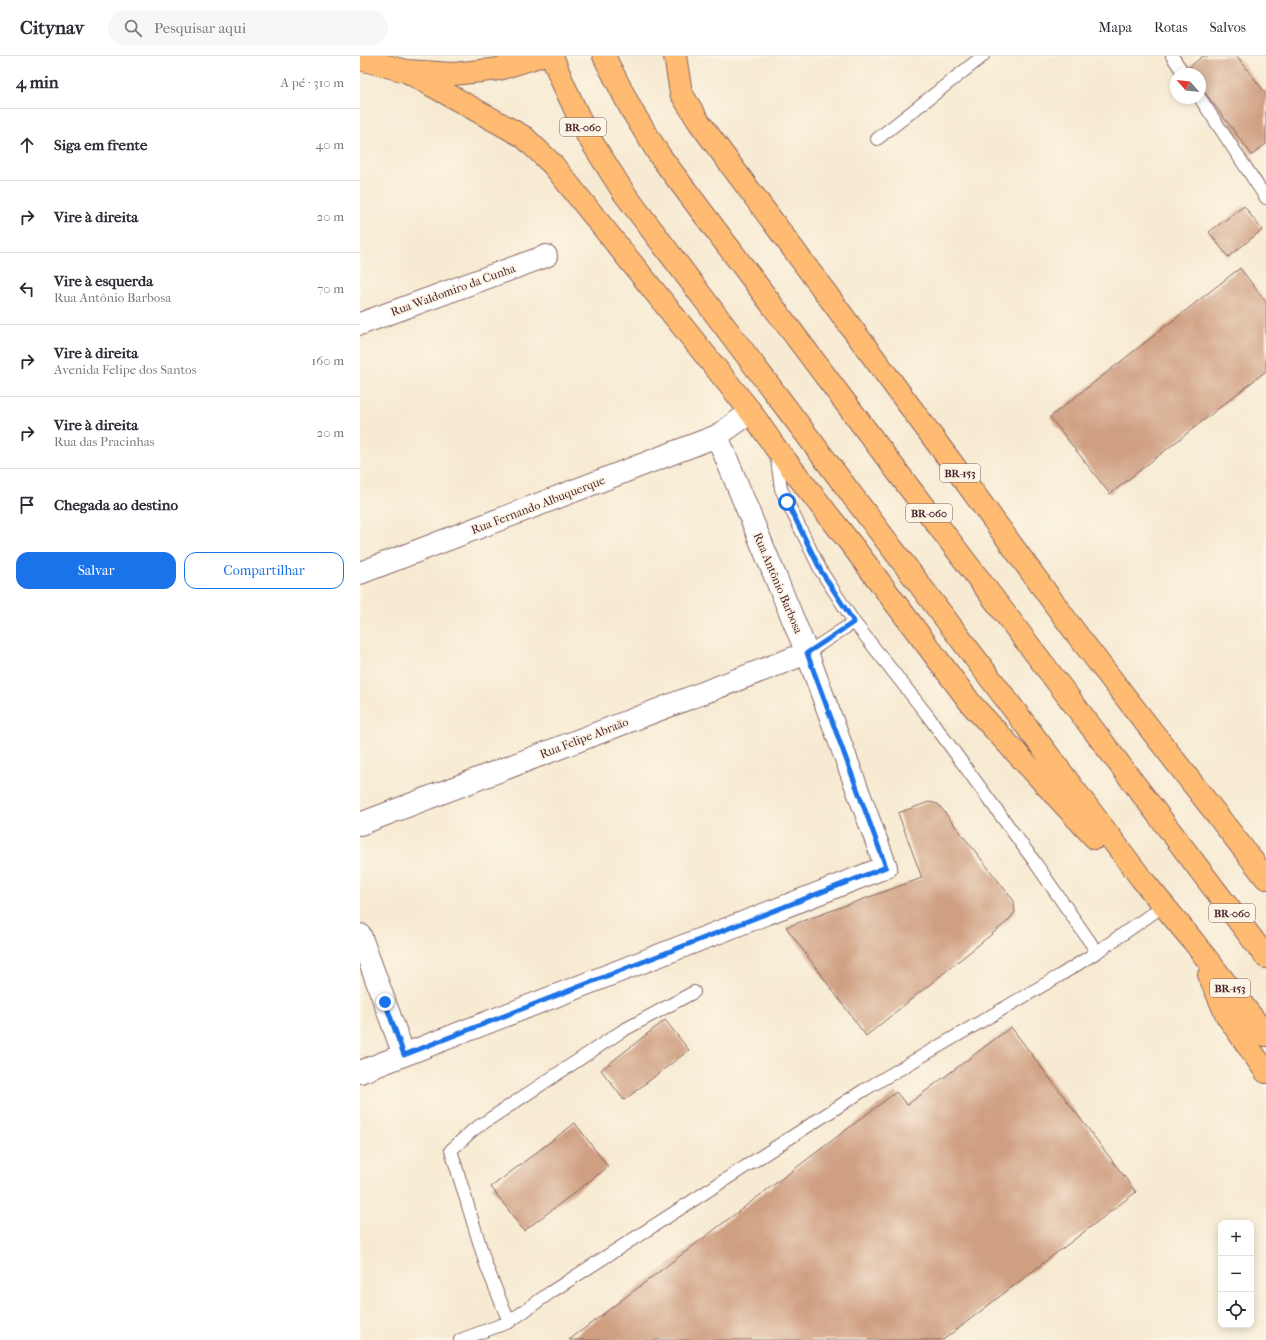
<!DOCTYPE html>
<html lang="pt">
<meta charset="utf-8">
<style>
body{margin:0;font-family:"IM FELL French Canon",serif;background:#f7f7f7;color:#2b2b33}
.controls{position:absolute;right:12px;bottom:12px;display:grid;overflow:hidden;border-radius:8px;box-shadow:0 2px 10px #0003}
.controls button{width:36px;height:36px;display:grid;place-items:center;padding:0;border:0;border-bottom:1px solid #e1e1e2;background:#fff;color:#2b2b33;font:20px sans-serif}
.compass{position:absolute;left:810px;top:12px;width:36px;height:36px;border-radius:50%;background:#fff;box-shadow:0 2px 10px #0003;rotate:298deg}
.stop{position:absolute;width:12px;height:12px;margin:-9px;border:3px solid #1a73e8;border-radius:50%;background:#fff}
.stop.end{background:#1a73e8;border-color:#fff;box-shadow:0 1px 4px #0008}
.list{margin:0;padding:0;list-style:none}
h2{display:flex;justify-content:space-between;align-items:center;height:52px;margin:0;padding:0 16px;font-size:17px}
h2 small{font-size:13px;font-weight:400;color:#7c7c81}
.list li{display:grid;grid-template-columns:26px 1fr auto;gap:12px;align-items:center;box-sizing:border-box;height:72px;padding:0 16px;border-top:1px solid #e1e1e2}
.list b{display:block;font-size:15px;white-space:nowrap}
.list p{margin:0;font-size:13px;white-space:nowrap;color:#7c7c81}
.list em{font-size:13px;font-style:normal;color:#7c7c81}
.actions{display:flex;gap:8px;padding:12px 16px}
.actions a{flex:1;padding:9px 0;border:1px solid #1a73e8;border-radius:12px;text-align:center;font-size:14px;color:#1a73e8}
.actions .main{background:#1a73e8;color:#fff}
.icon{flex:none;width:22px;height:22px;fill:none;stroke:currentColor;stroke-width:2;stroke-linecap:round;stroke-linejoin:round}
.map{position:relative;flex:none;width:906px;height:1284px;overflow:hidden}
header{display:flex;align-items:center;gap:24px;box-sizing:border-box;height:56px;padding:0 20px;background:#fff;border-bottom:1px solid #e1e1e2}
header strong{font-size:19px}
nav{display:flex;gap:22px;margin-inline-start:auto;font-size:14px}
.search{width:280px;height:36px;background:#f7f7f7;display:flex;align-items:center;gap:10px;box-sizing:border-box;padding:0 14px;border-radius:22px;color:#7c7c81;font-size:15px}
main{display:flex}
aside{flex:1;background:#fff}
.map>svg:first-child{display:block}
.building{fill:#cf9f81}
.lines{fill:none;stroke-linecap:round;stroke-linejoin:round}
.lane-casing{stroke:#876665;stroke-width:14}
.street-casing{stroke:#876665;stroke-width:24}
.highway-casing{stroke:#876665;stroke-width:24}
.lane{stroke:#fff;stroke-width:12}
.street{stroke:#fff;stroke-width:22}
.highway{stroke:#febb71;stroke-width:22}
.route{stroke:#1a73e8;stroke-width:5}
.labels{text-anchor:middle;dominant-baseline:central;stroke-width:3.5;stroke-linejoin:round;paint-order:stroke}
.shield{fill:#fcf5e5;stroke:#7f5f63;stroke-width:1}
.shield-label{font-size:11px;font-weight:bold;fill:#4a1f2b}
.street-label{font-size:12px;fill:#4a1f2b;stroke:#fcf5e5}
</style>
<header>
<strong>Citynav</strong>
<div class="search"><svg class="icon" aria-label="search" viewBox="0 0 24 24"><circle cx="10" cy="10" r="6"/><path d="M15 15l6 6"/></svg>Pesquisar aqui</div>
<nav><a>Mapa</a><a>Rotas</a><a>Salvos</a></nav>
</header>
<main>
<aside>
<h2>4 min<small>A pé · 310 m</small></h2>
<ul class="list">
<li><svg class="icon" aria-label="ahead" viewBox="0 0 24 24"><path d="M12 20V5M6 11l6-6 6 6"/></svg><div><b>Siga em frente</b></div><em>40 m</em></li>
<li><svg class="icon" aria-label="right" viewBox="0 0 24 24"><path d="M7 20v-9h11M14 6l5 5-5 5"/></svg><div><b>Vire à direita</b></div><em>20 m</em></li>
<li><svg class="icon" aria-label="left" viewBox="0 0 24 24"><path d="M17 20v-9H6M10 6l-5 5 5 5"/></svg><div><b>Vire à esquerda</b><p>Rua Antônio Barbosa</p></div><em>70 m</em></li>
<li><svg class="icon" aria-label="right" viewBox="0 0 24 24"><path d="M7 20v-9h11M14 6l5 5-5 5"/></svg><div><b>Vire à direita</b><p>Avenida Felipe dos Santos</p></div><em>160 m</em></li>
<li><svg class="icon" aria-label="right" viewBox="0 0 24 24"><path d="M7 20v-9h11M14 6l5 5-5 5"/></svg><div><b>Vire à direita</b><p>Rua das Pracinhas</p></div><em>20 m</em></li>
<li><svg class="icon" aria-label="arrive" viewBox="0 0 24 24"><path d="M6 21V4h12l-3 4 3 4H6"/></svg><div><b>Chegada ao destino</b></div></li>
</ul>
<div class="actions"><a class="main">Salvar</a><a>Compartilhar</a></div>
</aside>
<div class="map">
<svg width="906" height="1284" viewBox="0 0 906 1284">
<rect width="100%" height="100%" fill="#fcf5e5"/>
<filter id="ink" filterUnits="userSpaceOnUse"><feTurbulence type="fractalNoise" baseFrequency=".025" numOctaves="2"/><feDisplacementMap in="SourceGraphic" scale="8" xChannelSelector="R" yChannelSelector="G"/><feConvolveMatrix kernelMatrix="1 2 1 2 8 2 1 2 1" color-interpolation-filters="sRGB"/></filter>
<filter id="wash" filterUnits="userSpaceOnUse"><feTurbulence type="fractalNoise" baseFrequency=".012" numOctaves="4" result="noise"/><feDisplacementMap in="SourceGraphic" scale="16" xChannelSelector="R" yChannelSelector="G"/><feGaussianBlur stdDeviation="0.9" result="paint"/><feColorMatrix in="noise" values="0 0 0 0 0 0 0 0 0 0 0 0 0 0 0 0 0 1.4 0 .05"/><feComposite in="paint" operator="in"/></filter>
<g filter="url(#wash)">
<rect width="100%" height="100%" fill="#f7ead2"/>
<g id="blocks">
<path class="building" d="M843,0H877L906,38V88L892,99L840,30V18H831L827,13Z
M884,150L902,174L868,201L849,176Z
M880,212L906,246V315L750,438L690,361Z
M569,746L578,748L654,845L655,856L648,865L506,980L426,871L562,822L538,757Z
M305,964L329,994L264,1044L241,1014Z
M651,971L776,1136L583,1284H209L536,1036L547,1049Z
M215,1067L248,1111L164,1175L131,1131Z"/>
</g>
</g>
<g filter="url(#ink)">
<use href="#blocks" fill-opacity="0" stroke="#876665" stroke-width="1"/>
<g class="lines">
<g class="lane-casing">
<path id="lane" d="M812,0L824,18
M840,42L906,142
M517,83L623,0
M416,396L421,433L461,515L494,566L568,660L674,805L737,896
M447,597L494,566
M149,1266L126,1209L91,1094L113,1074L262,975L334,936
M100,1284L149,1266L191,1236L504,1034L699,920L737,896L803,850"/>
</g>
<g class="street-casing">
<path id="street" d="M0,268L186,200
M0,517L357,380L391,356
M0,768L447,597
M0,879L44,999
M0,1016L526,811L447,597L357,380"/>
</g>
<g class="highway-casing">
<path id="highway" d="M192,0L202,25L226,77L264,137L781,822L833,885L906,979
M244,0L272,55L300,100L548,430L906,901
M315,0L321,37L339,66L597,414L718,580L906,822
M0,3L46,15L93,18L139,13L179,0
M46,15L164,81L193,109L391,356L415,391L494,492L612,649L735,782
M849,919L867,960L906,1016"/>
</g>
<use href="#lane" class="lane"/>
<use href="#street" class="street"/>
<use href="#highway" class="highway"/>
</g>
</g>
<g class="lines" filter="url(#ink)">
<path class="route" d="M25,946L44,999L526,811L447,597L494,566L461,515L427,446"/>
</g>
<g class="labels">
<g class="shield">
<rect x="200" y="62" width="46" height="18" rx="3"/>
<rect x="580" y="408" width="40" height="18" rx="3"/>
<rect x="546" y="448" width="46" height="18" rx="3"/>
<rect x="849" y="848" width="46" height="18" rx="3"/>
<rect x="850" y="923" width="40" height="18" rx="3"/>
</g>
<g class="shield-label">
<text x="223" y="71">BR-060</text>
<text x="600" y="417">BR-153</text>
<text x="569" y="457">BR-060</text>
<text x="872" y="857">BR-060</text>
<text x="870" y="932">BR-153</text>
</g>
<g class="street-label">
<text transform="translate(93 234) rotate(-20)">Rua Waldomiro da Cunha</text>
<text transform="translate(178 449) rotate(-21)">Rua Fernando Albuquerque</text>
<text transform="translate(418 527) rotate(67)">Rua Antônio Barbosa</text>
<text transform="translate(224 682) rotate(-21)">Rua Felipe Abraão</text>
</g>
</g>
</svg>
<div class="controls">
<button>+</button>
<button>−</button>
<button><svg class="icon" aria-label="locate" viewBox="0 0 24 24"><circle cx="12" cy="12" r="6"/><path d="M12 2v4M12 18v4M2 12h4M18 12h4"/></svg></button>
</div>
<svg class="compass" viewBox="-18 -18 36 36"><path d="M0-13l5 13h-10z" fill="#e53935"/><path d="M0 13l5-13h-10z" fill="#7c7c81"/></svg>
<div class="stop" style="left:427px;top:446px"></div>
<div class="stop end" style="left:25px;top:946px"></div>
</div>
</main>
